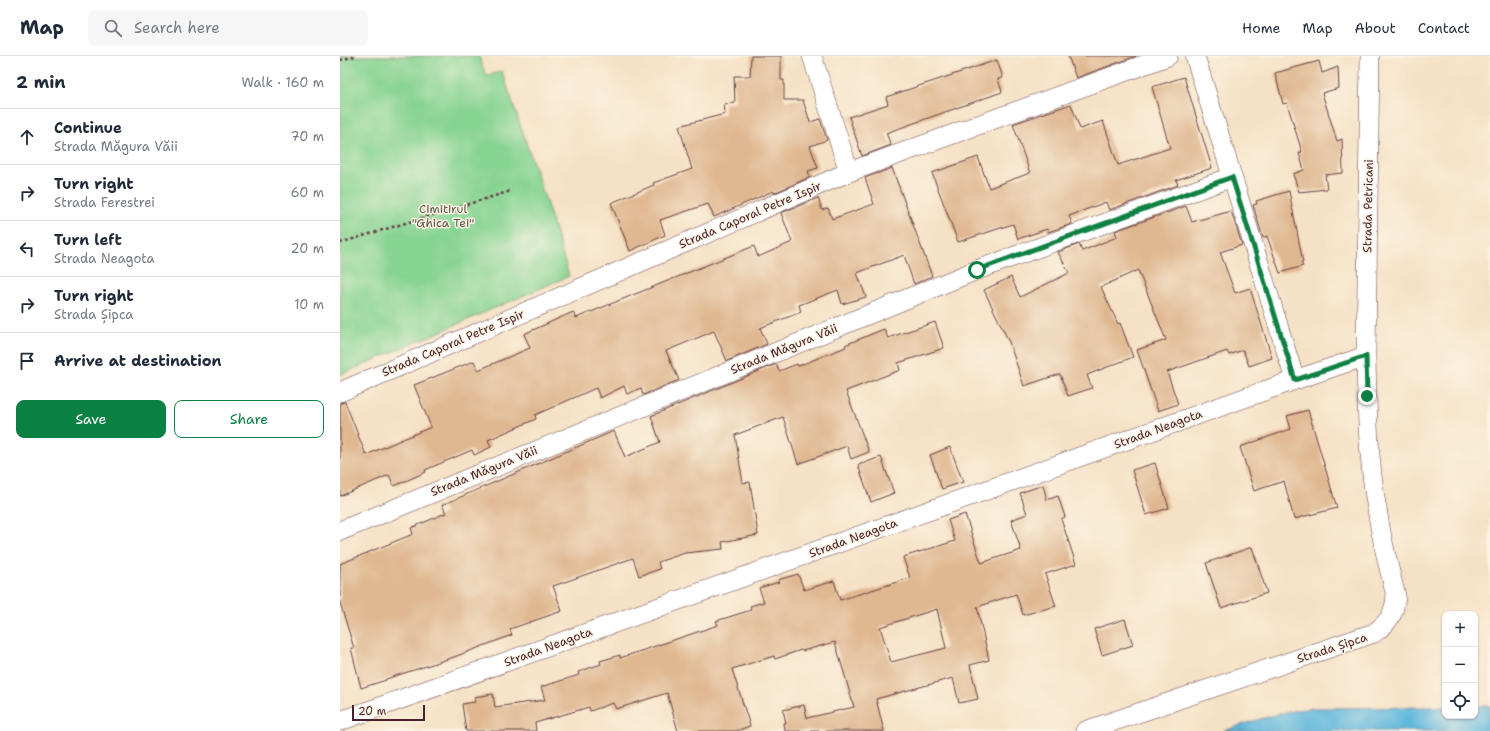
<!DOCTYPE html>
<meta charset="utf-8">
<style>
body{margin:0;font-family:"Shantell Sans",sans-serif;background:#f6f6f7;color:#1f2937}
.controls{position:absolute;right:12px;bottom:12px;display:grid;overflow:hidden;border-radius:8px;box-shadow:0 1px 3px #0004}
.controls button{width:36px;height:36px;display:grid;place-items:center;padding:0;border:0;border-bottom:1px solid #e0e1e3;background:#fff;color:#1f2937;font:20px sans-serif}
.scale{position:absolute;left:12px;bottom:10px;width:73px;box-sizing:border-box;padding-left:4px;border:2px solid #4a1f2b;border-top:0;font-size:11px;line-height:14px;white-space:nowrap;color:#4a1f2b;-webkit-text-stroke:3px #fcf5e5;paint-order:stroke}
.stop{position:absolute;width:12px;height:12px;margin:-9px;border:3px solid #0b8043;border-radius:50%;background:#fff}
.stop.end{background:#0b8043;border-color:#fff;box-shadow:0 1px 4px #0008}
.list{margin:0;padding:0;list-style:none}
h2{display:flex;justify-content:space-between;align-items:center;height:52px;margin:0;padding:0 16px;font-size:17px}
h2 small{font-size:13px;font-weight:400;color:#747a83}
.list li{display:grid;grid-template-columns:26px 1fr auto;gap:12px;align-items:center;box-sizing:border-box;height:56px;padding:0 16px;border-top:1px solid #e0e1e3}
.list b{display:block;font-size:15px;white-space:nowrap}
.list p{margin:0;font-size:13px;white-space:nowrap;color:#747a83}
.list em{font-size:13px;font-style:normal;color:#747a83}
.actions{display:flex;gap:8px;padding:12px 16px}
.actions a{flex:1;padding:9px 0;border:1px solid #0b8043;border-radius:8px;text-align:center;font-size:14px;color:#0b8043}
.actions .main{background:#0b8043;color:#fff}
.icon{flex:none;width:22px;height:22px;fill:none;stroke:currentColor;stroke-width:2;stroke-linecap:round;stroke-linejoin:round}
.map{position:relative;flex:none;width:1150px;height:675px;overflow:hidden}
header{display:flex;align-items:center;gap:24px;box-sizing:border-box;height:56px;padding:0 20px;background:#fff;border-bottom:1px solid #e0e1e3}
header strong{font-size:19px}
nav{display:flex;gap:22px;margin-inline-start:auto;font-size:14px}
.search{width:280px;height:36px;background:#f6f6f7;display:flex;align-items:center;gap:10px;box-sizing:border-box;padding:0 14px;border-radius:8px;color:#747a83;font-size:15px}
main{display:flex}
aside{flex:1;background:#fff}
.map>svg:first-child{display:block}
.green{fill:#86d392;stroke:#68795e}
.water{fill:#60b8dd;stroke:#556c84}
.building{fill:#dfb790;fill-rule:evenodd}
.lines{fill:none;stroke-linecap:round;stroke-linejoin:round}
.minor-casing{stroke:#643c42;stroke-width:20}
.path{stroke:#643c42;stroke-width:2.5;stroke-dasharray:3 3;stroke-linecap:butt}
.minor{stroke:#fff;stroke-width:19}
.route{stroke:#0b8043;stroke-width:5}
.labels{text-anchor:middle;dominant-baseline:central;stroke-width:3;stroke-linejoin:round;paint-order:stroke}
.street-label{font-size:12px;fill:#4a1f2b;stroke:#fcf5e5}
.park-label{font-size:12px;fill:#5c554a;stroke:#fcf5e5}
</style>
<header>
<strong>Map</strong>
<div class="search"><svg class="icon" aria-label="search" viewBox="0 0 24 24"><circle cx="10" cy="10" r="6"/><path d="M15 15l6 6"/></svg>Search here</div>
<nav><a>Home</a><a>Map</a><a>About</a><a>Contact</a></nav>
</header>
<main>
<aside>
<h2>2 min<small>Walk · 160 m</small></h2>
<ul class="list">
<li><svg class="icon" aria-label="ahead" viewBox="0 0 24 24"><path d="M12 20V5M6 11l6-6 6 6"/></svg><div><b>Continue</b><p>Strada Măgura Văii</p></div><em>70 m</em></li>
<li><svg class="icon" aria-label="right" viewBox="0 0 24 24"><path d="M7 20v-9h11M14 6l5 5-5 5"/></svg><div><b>Turn right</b><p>Strada Ferestrei</p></div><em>60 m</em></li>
<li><svg class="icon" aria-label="left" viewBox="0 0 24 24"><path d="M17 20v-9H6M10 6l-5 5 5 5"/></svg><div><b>Turn left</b><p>Strada Neagota</p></div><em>20 m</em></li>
<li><svg class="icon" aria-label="right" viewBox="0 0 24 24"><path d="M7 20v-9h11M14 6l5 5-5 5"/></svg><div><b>Turn right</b><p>Strada Șipca</p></div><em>10 m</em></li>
<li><svg class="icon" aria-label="arrive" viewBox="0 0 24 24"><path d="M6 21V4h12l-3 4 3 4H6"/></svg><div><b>Arrive at destination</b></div></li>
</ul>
<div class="actions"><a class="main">Save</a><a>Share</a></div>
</aside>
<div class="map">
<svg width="1150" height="675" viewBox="0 0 1150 675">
<rect width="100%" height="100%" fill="#fcf5e5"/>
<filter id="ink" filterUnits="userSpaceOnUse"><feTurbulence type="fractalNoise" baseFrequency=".025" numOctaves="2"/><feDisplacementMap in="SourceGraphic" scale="8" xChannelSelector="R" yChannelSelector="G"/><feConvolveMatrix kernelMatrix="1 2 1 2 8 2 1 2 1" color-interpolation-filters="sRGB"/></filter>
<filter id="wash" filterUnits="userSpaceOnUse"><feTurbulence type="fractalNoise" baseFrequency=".012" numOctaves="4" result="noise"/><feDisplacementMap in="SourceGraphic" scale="16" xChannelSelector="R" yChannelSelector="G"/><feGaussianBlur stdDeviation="0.9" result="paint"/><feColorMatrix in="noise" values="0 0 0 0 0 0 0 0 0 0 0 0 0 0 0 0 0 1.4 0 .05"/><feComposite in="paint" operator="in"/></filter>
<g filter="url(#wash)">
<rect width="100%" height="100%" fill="#f5e1c5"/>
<path class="green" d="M0,0H139L146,20L162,15L207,148L229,220L0,319Z"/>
<path class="water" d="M1135,650H1150V675H883C914,665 941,655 974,652L1105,651V660H1135Z"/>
<g id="blocks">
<path class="building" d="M411,0H441V24H444V44H463L470,66L480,63L487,84L470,90L478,112L468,115L470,121L434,137L433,135L374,161L368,148L320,164L325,179L290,195L271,147L314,129L313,127L352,113L339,70L385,58L384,48L395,47L394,20H410Z
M728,0H796L736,22Z
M657,4L663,22L658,23L662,36L546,77L551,89L522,100L509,61L548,48L546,41Z
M979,5L982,17L998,11L999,32L982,37L997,85L1002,83L1003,117L985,119L987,133L959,136L953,118L964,114L959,97L962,96L947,47L943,48L935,17Z
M844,21L872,112L836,124L838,129L769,154L766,146L729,160L732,168L708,176L707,173L678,183L673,168L618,186L592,117L638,101L649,132L690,117L673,68L731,48L740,73L763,65L778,109L830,92L812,31Z
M552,112L592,220L574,228L564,199L517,217L526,241L502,248L498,234L459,249L461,256L420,272L427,288L387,305L374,275L326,295L339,324L303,339L301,332L287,338L284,330L260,342L256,332L195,359L196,363L148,384L151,391L134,399L132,394L85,414L86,416L54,430L49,419L0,440V347L5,346L26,399L91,371L74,329L134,305L138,314L190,292L184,278L233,256L236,262L414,190L418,201L452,186L441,157L478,142L482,154L488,152L492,163L534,148L525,122Z
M949,135L963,206H961L963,210L940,217L927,180L923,182L913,149L917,148L916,145Z
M846,150L852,166L891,155L902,189L880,196L895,237L910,232L932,302L909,310L903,294L889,299L887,295L827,316L838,348L818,355L797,294L826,284L798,214L761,231L778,268L780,267L793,301L747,319L752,332L728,340L720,318L684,330L669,286L644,234L671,221L680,241L729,217L718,196L739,188L742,195L777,181L775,175Z
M595,266L604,292L558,307L560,314L506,335L529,396L511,403L507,390L458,408L443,361L395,379L403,427L410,426L418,479L382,486L383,493L345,497L318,506L320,513L299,520L293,502L213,530L222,555L170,573L172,579L114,601L46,623V624L21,632L11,592H14L0,547V508L73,478L71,472L106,457L102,449L274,375L285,401L320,386L311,360L436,308L439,315L457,308L458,310L506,291L505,289L544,273L548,282Z
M968,354L997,452L954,463L944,425L914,435L900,391L951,373L947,360Z
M610,391L623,426L602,433L590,399Z
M541,401L554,437L531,446L518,409Z
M815,407L829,452L806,459L792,414Z
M703,429L707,444L718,440L725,461L721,463L736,508L705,518L716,550L683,559L676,538L637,551L649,604L630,609L638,643L619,647L613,622L536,643L544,675H445L444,667H446L443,654L464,649L467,662L514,651L495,586L462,595L461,594L435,603L434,600L392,613L410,670L396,675H338L327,637L276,653L273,647L250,655L249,651L195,667L196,675H126L122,648L135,646L134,641L153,638L155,651L205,644L201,631L239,619L238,616L261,608L260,605L280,599V602L378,569L376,565L411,554L410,550L424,546L419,532L439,526L438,524L458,518L464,534L494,525L500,544L570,522L563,501L615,485L608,464L625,458L641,507L681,494L671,464L687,458L680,437ZM597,553L606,592L551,606L540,571Z
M912,491L927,537L881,552L866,507Z
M785,563L793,589L762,599L754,573Z"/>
</g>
</g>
<g filter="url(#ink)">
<use href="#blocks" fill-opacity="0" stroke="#643c42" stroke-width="1"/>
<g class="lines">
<g class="minor-casing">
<path id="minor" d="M472,0L509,116
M855,0L955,324
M0,336L509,116L828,0
M0,475L637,214L892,121
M0,665L955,324L1026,300
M745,675L1034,577C1049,566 1054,559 1056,540C1049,513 1042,486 1038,459C1028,407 1027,353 1026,300L1030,0"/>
</g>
<path class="path" d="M0,4L15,0
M0,187L171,135"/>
<use href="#minor" class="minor"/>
</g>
</g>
<g class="lines" filter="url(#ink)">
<path class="route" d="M637,214L892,121L955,324L1026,300L1027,340"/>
</g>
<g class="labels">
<g class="street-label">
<text transform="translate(1028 150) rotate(-89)">Strada Petricani</text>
<text transform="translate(410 159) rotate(-23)">Strada Caporal Petre Ispir</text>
<text transform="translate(113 287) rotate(-23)">Strada Caporal Petre Ispir</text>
<text transform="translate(444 293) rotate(-22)">Strada Măgura Văii</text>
<text transform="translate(818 373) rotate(-20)">Strada Neagota</text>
<text transform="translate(144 415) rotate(-22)">Strada Măgura Văii</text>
<text transform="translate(513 482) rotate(-20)">Strada Neagota</text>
<text transform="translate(208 591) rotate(-20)">Strada Neagota</text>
<text transform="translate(992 592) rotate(-18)">Strada Șipca</text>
</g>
<g class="park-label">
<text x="103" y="153">Cimitirul<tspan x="103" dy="14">"Ghica Tei"</tspan></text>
</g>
</g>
</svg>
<div class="controls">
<button>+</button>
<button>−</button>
<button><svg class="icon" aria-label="locate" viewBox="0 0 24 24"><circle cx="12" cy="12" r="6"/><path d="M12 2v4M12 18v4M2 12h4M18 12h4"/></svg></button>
</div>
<div class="scale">20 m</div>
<div class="stop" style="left:637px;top:214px"></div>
<div class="stop end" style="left:1027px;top:340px"></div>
</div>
</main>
